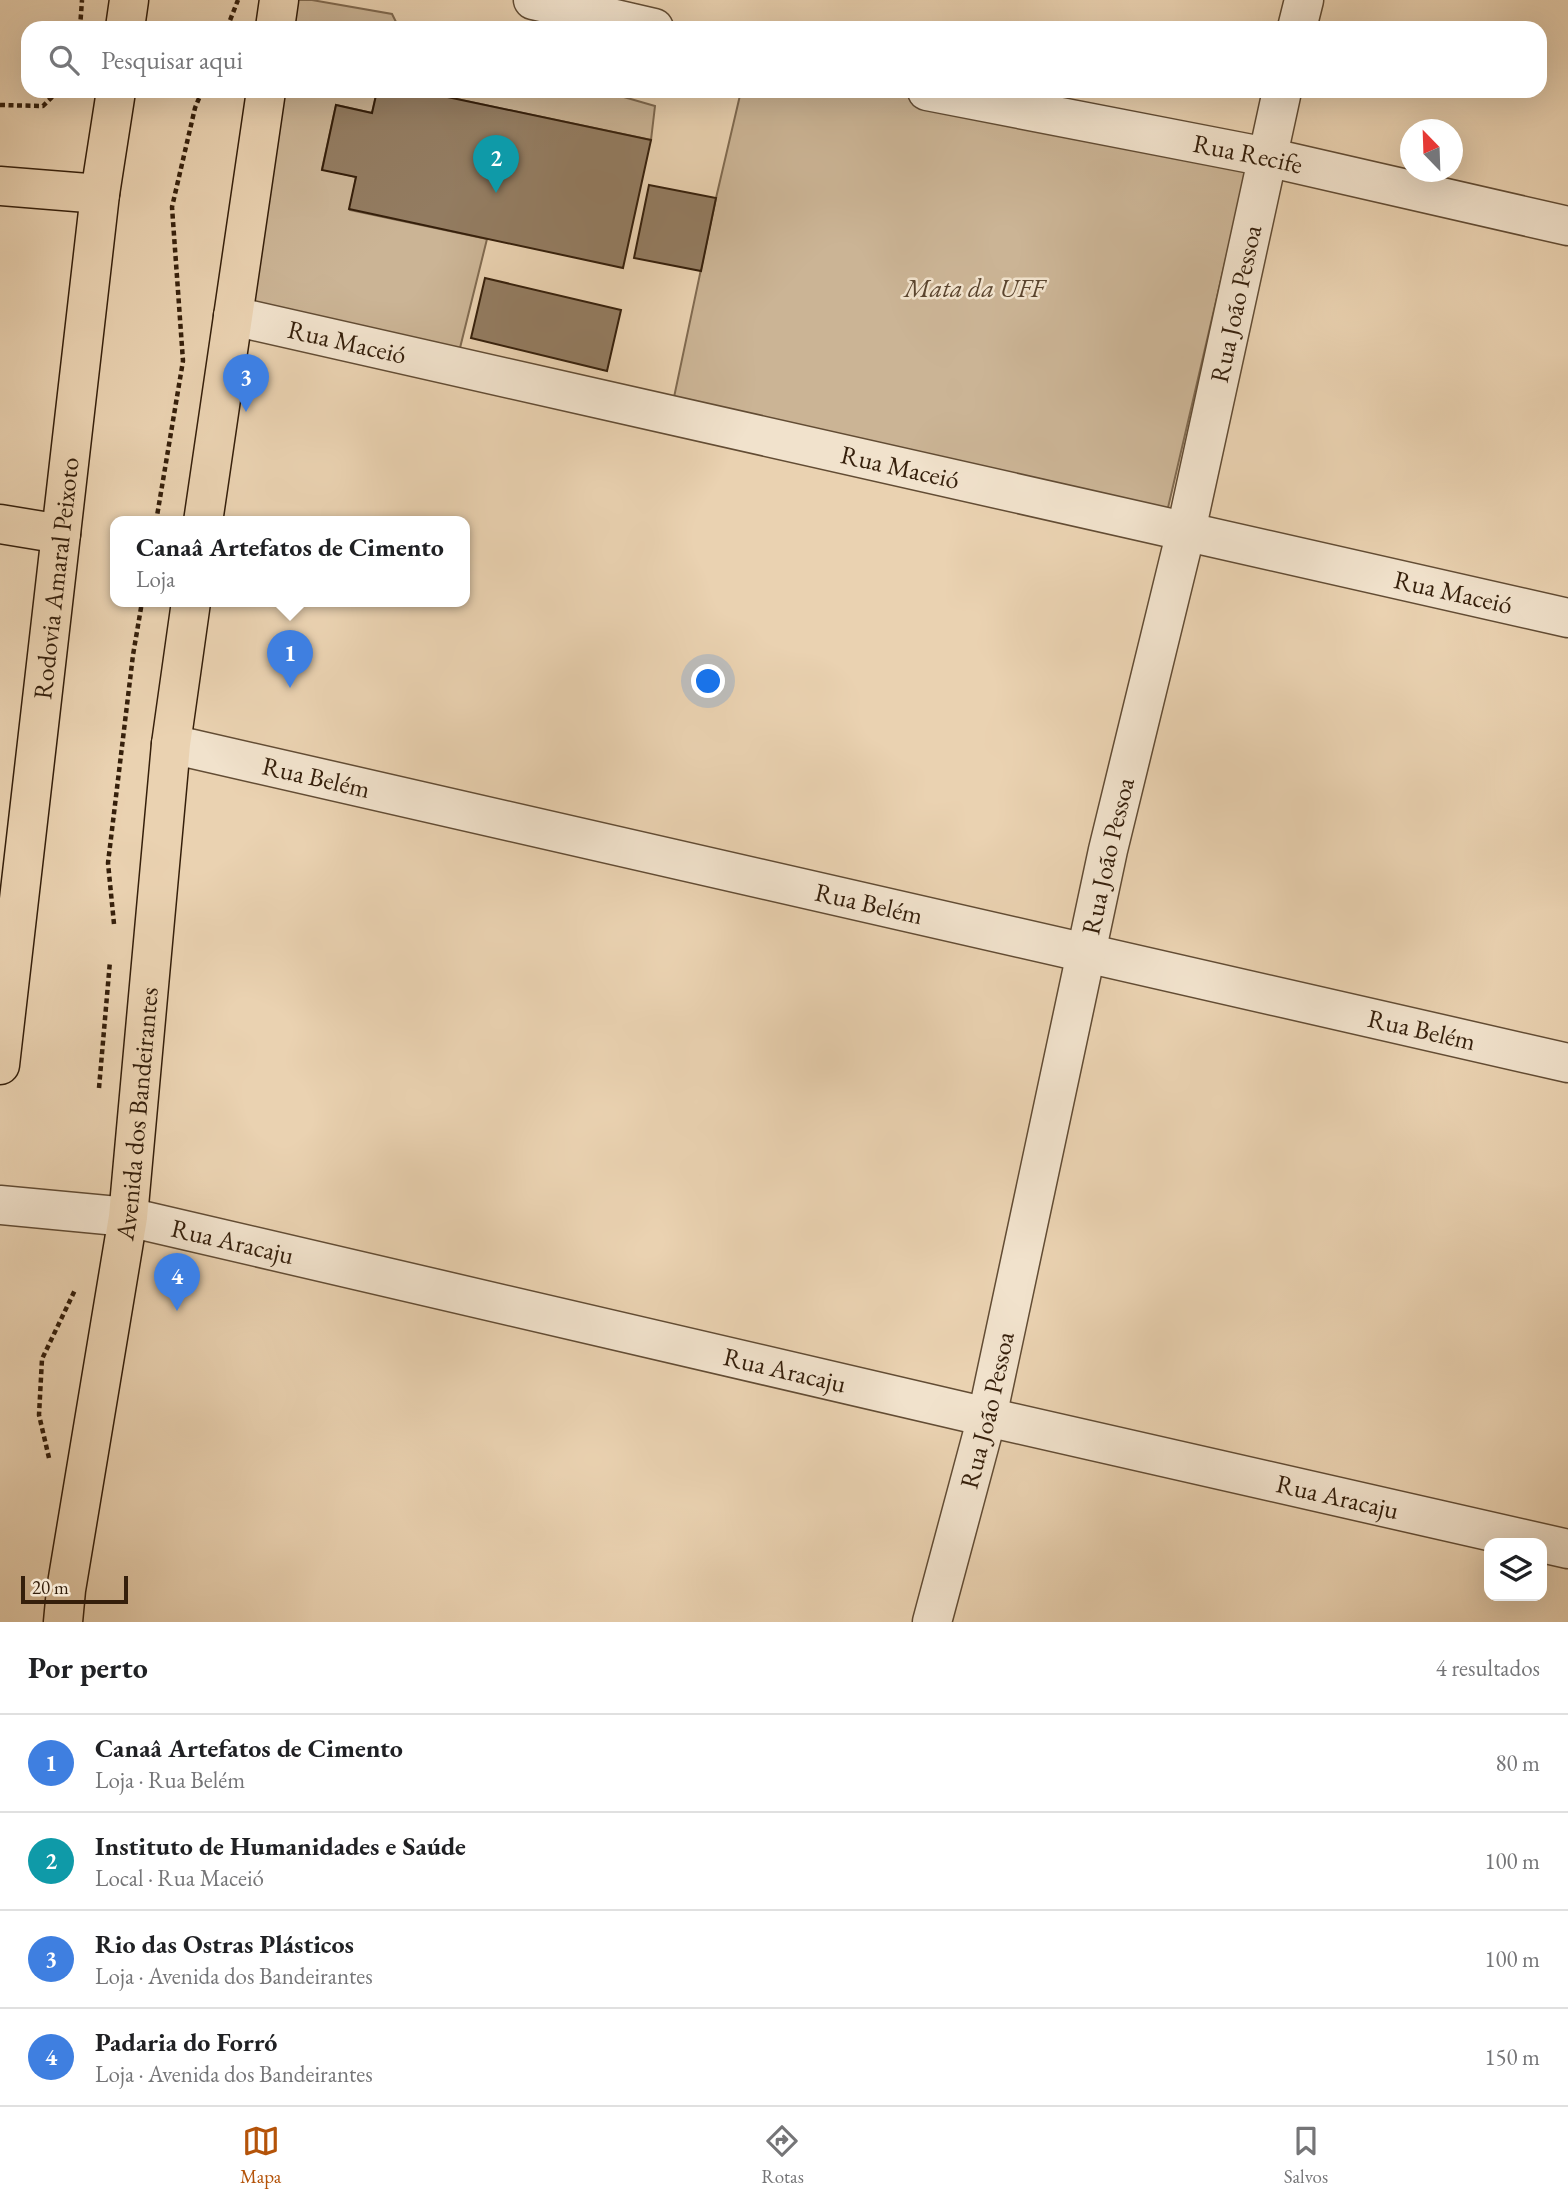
<!DOCTYPE html>
<html lang="pt">
<meta charset="utf-8">
<style>
body{margin:0;font-family:"EB Garamond",serif;background:#f6f6f6;color:#202124}
.controls{position:absolute;right:21px;bottom:21px;display:grid;overflow:hidden;border-radius:14px;box-shadow:0 7px 28px #0002}
.controls button{width:63px;height:63px;display:grid;place-items:center;padding:0;border:0;border-bottom:2px solid #e0e0e0;background:#fff;color:#202124;font:35px sans-serif}
.compass{position:absolute;left:1400px;top:119px;width:63px;height:63px;border-radius:50%;background:#fff;box-shadow:0 7px 28px #0002;rotate:337deg}
.scale{position:absolute;left:21px;bottom:18px;width:107px;box-sizing:border-box;padding-left:7px;border:4px solid #351f0b;border-top:0;font-size:19px;line-height:24px;white-space:nowrap;color:#351f0b;-webkit-text-stroke:5px #f1e2cc;paint-order:stroke}
.you{position:absolute;left:709px;top:682px;width:24px;height:24px;margin:-18px;border:5px solid #fff;border-radius:50%;background:#1a73e8;box-shadow:0 0 0 10px #1a73e833}
.badge{display:grid;place-items:center;width:46px;height:46px;border-radius:50%;background:#b45309;color:#fff;font-size:23px;font-weight:700}
.pin{position:absolute;translate:-50% -58px;filter:drop-shadow(0 2px 4px #0008)}
.pin::after{content:'';position:absolute;top:37px;width:24px;height:21px;background:inherit;clip-path:polygon(0 0,100% 0,50% 100%)}
.popup{position:absolute;left:110px;top:516px;width:360px;height:91px;box-sizing:border-box;display:grid;place-content:center;border-radius:14px;background:#fff;filter:drop-shadow(0 2px 5px #0005);font-size:23px;white-space:nowrap;color:#757577}
.popup b{font-size:26px;color:#202124}
.popup::after{content:'';position:absolute;left:50%;top:100%;margin-left:-14px;border:14px solid transparent;border-top-color:#fff}
.list{margin:0;padding:0;list-style:none}
h2{display:flex;justify-content:space-between;align-items:center;height:91px;margin:0;padding:0 28px;font-size:30px}
h2 small{font-size:23px;font-weight:400;color:#757577}
.list li{display:grid;grid-template-columns:46px 1fr auto;gap:21px;align-items:center;box-sizing:border-box;height:98px;padding:0 28px;border-top:2px solid #e0e0e0}
.list b{display:block;font-size:26px;white-space:nowrap}
.list p{margin:0;font-size:23px;white-space:nowrap;color:#757577}
.list em{font-size:23px;font-style:normal;color:#757577}
.icon{flex:none;width:38px;height:38px;fill:none;stroke:currentColor;stroke-width:2;stroke-linecap:round;stroke-linejoin:round}
.map{position:relative;flex:none;width:1568px;height:1622px;overflow:hidden}
.search{position:absolute;background:#fff;box-shadow:0 7px 28px #0002;left:21px;right:21px;top:21px;height:77px;display:flex;align-items:center;gap:18px;box-sizing:border-box;padding:0 24px;border-radius:21px;color:#757577;font-size:26px}
.sheet{height:483px;background:#fff}
nav{display:flex;justify-content:space-around;align-items:center;box-sizing:border-box;height:98px;border-top:2px solid #e0e0e0;background:#fff;font-size:19px;color:#757577}
nav a{display:grid;justify-items:center;gap:4px}
nav .on{color:#b45309}
.map>svg:first-child{display:block}
.green{fill:#cbb495;stroke:#806a50;stroke-width:2}
.building{fill:#937c61;stroke:#351f0b;stroke-width:2}
.lines{fill:none;stroke-linecap:round;stroke-linejoin:round}
.minor-casing{stroke:#624c34;stroke-width:41}
.major-casing{stroke:#351f0b;stroke-width:41}
.highway-casing{stroke:#351f0b;stroke-width:41}
.path{stroke:#351f0b;stroke-width:4.5;stroke-dasharray:5 3.5;stroke-linecap:butt}
.minor{stroke:#f1e2cc;stroke-width:38}
.major{stroke:#ead2b1;stroke-width:38}
.highway{stroke:#ead2b1;stroke-width:38}
.labels{text-anchor:middle;dominant-baseline:central;stroke-width:5;stroke-linejoin:round;paint-order:stroke}
.street-label{font-size:26px;fill:#351f0b;stroke:#f1e2cc}
.park-label{font-size:26px;font-style:italic;fill:#5a442e;stroke:#f1e2cc}
</style>
<div class="map">
<svg width="1568" height="1622" viewBox="0 0 1568 1622">
<rect width="100%" height="100%" fill="#ead2b1"/>
<filter id="stains"><feTurbulence type="fractalNoise" baseFrequency=".00286" numOctaves="4"/><feColorMatrix values="0 0 0 0 .2 0 0 0 0 .09 0 0 0 0 .02 0 0 0 .5 -.17"/></filter>
<radialGradient id="worn" r=".72"><stop offset=".6" stop-color="#630" stop-opacity="0"/><stop offset="1" stop-color="#630" stop-opacity=".3"/></radialGradient>
<path class="green" d="M293,0H312L392,14L398,26L407,28H290Z
M282,91H377L372,113L336,105L322,169L356,177L350,210L487,239L458,356L253,309Z
M419,91H603L655,106L651,140Z
M741,91H901L1247,168L1167,512L673,402L716,198Z"/>
<path class="building" d="M377,91H419L651,140L623,268L349,209L356,177L322,170L336,105L372,113Z
M649,185L716,198L701,271L634,258Z
M485,278L621,310L607,371L471,338Z"/>
<g class="lines">
<g class="minor-casing">
<g id="minor">
<path d="M533,0L654,28"/>
<path d="M1297,28L1304,0"/>
<path id="s1" d="M927,91L1267,157L1568,226"/>
<path id="s2" d="M233,316L1568,618"/>
<path id="s3" d="M171,744L1568,1063"/>
<path id="s4" d="M0,1205L128,1217L987,1417L1568,1549"/>
<path id="s5" d="M932,1622L987,1417L1108,850L1186,531L1282,91"/>
</g>
</g>
<g class="major-casing">
<g id="major">
<path d="M275,28L279,0"/>
<path d="M203,522L266,91"/>
<path id="s6" d="M63,1622L66,1590L128,1217L171,744L191,602"/>
</g>
</g>
<g class="highway-casing">
<g id="highway">
<path d="M125,28L129,0"/>
<path d="M0,186L100,194"/>
<path d="M0,524L61,534"/>
<path id="s7" d="M0,1065L100,194L116,91"/>
</g>
</g>
<path class="path" d="M80,28L82,0
M227,28L238,0
M0,105L43,106L58,91
M156,522L183,361L172,207L195,108L202,91
M114,924L108,863L133,655L142,602
M99,1088L110,961
M49,1458L39,1415L42,1359L75,1290"/>
<use href="#minor" class="minor"/>
<use href="#major" class="major"/>
<use href="#highway" class="highway"/>
</g>
<g class="labels">
<g class="street-label">
<text stroke="none"><textPath href="#s1" startOffset="327">Rua Recife</textPath></text>
<text stroke="none"><textPath href="#s5" startOffset="1353">Rua João Pessoa</textPath></text>
<text stroke="none"><textPath href="#s2" startOffset="117">Rua Maceió</textPath></text>
<text stroke="none"><textPath href="#s2" startOffset="684">Rua Maceió</textPath></text>
<text stroke="none"><textPath href="#s7" startOffset="490">Rodovia Amaral Peixoto</textPath></text>
<text stroke="none"><textPath href="#s2" startOffset="1251">Rua Maceió</textPath></text>
<text stroke="none"><textPath href="#s3" startOffset="149">Rua Belém</textPath></text>
<text stroke="none"><textPath href="#s5" startOffset="786">Rua João Pessoa</textPath></text>
<text stroke="none"><textPath href="#s3" startOffset="716">Rua Belém</textPath></text>
<text stroke="none"><textPath href="#s3" startOffset="1283">Rua Belém</textPath></text>
<text stroke="none"><textPath href="#s6" startOffset="514">Avenida dos Bandeirantes</textPath></text>
<text stroke="none"><textPath href="#s4" startOffset="236">Rua Aracaju</textPath></text>
<text stroke="none"><textPath href="#s4" startOffset="803">Rua Aracaju</textPath></text>
<text stroke="none"><textPath href="#s5" startOffset="219">Rua João Pessoa</textPath></text>
<text stroke="none"><textPath href="#s4" startOffset="1370">Rua Aracaju</textPath></text>
</g>
<g class="park-label">
<text x="974" y="288">Mata da UFF</text>
</g>
</g>
<rect width="100%" height="100%" filter="url(#stains)"/>
<rect width="100%" height="100%" fill="url(#worn)"/>
</svg>
<div class="controls">
<button><svg class="icon" aria-label="layers" viewBox="0 0 24 24"><path d="M12 4l9 5-9 5-9-5zM3 14l9 5 9-5"/></svg></button>
</div>
<svg class="compass" viewBox="-18 -18 36 36"><path d="M0-13l5 13h-10z" fill="#e53935"/><path d="M0 13l5-13h-10z" fill="#757577"/></svg>
<div class="scale">20 m</div>
<div class="you"></div>
<div class="pin badge" style="left:290px;top:688px;background:#3f7fe0">1</div>
<div class="popup"><b>Canaâ Artefatos de Cimento</b>Loja</div>
<div class="pin badge" style="left:496px;top:193px;background:#0f9aa8">2</div>
<div class="pin badge" style="left:246px;top:412px;background:#3f7fe0">3</div>
<div class="pin badge" style="left:177px;top:1311px;background:#3f7fe0">4</div>
<div class="search"><svg class="icon" aria-label="search" viewBox="0 0 24 24"><circle cx="10" cy="10" r="6"/><path d="M15 15l6 6"/></svg>Pesquisar aqui</div>
</div>
<section class="sheet">
<h2>Por perto<small>4 resultados</small></h2>
<ul class="list">
<li><span class="badge" style="background:#3f7fe0">1</span><div><b>Canaâ Artefatos de Cimento</b><p>Loja · Rua Belém</p></div><em>80 m</em></li>
<li><span class="badge" style="background:#0f9aa8">2</span><div><b>Instituto de Humanidades e Saúde</b><p>Local · Rua Maceió</p></div><em>100 m</em></li>
<li><span class="badge" style="background:#3f7fe0">3</span><div><b>Rio das Ostras Plásticos</b><p>Loja · Avenida dos Bandeirantes</p></div><em>100 m</em></li>
<li><span class="badge" style="background:#3f7fe0">4</span><div><b>Padaria do Forró</b><p>Loja · Avenida dos Bandeirantes</p></div><em>150 m</em></li>
</ul>
</section>
<nav>
<a class="on"><svg class="icon" aria-label="map" viewBox="0 0 24 24"><path d="M3 6l6-2 6 2 6-2v14l-6 2-6-2-6 2zM9 4v14M15 6v14"/></svg>Mapa</a>
<a><svg class="icon" aria-label="directions" viewBox="0 0 24 24"><path d="M12 3l9 9-9 9-9-9zM9 14v-3h6M13 9l2 2-2 2"/></svg>Rotas</a>
<a><svg class="icon" aria-label="saved" viewBox="0 0 24 24"><path d="M7 4h10v16l-5-4-5 4z"/></svg>Salvos</a>
</nav>
